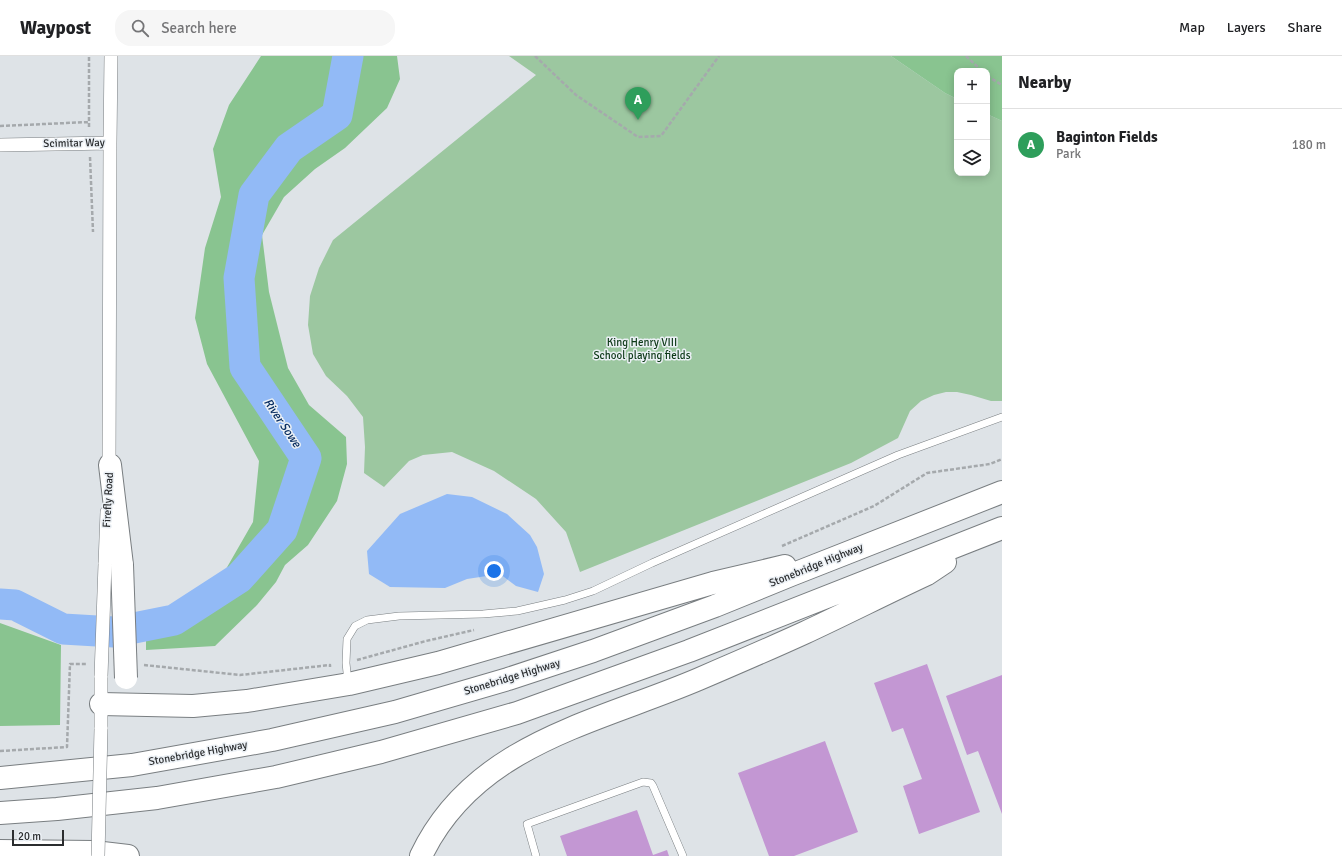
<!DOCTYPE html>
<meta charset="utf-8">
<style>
body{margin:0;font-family:Signika,sans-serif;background:#f6f6f6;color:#202124}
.controls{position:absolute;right:12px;top:12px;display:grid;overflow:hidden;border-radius:8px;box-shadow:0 2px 10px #0003}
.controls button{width:36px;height:36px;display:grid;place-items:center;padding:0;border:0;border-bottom:1px solid #e0e0e0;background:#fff;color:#202124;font:20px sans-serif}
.scale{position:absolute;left:12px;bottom:10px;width:52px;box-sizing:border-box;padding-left:4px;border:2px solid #2b2d2f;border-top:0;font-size:11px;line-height:14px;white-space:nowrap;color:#2b2d2f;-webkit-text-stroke:3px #ebf0f5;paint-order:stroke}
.you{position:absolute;left:494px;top:515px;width:14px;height:14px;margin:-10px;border:3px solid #fff;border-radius:50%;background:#1a73e8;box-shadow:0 0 0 6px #1a73e833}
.badge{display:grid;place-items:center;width:26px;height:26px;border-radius:50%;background:#188b6c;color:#fff;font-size:13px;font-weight:700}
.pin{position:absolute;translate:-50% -33px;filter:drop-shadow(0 1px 2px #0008)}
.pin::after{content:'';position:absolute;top:21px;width:14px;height:12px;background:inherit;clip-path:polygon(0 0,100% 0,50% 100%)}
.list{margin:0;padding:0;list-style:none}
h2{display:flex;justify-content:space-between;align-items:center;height:52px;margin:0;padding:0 16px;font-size:17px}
h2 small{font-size:13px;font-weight:400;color:#757577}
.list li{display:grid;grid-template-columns:26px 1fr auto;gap:12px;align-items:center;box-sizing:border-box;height:72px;padding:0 16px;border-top:1px solid #e0e0e0}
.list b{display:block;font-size:15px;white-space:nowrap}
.list p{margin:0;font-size:13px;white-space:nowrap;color:#757577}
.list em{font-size:13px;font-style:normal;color:#757577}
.icon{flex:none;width:22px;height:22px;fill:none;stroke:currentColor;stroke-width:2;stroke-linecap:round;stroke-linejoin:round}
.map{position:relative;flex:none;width:1002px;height:800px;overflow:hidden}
header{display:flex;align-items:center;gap:24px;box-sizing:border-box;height:56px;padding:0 20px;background:#fff;border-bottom:1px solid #e0e0e0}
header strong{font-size:19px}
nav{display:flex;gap:22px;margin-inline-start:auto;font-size:14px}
.search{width:280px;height:36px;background:#f6f6f6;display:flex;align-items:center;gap:10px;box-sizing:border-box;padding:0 14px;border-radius:16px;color:#757577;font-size:15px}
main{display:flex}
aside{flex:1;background:#fff}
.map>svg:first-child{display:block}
.green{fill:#9cc7a0}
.forest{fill:#89c490}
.water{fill:#92baf6}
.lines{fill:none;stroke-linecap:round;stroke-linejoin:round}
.river{stroke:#92baf6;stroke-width:31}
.building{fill:#c397d3}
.lane-casing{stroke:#797e81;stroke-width:8}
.street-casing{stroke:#797e81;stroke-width:14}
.highway-casing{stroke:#797e81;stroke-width:24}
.path{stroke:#a5a9ac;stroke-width:2.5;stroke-dasharray:4 2;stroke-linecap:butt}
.lane{stroke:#fff;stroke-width:7}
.street{stroke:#fff;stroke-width:13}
.highway{stroke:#fff;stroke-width:22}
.street-bridge-casing{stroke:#797e81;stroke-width:14;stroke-linecap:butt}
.highway-bridge-casing{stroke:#797e81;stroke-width:24;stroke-linecap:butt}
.street-bridge{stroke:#fff;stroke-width:13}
.highway-bridge{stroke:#fff;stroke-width:22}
.labels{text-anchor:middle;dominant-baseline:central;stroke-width:3;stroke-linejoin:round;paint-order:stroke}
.street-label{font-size:11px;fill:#2b2d2f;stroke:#ebf0f5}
.park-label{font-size:11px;fill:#0d3917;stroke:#ebf0f5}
.water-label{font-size:12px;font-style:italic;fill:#092e62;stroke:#ebf0f5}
</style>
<header>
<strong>Waypost</strong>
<div class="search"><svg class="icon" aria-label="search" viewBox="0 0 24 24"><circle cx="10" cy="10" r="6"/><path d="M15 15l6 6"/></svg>Search here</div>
<nav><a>Map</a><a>Layers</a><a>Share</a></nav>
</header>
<main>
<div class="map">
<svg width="1002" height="800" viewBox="0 0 1002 800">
<rect width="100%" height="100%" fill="#dee3e7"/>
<path class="green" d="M509,0H891L945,37L957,43V117H987V58L1002,65V345H991L971,339L957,336H946L934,339L921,345L910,355L898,382L851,407L580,516L566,476L536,443L494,415L452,396L423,399L409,405L384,431L364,417L365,391L363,361L347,340L326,320L313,298L308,269L310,240L319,212L333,184L536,19Z"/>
<path class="forest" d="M261,0H397L400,23L387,52L345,92L315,113L284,141L262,179L269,236L288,312L309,349L346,381L347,408L337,445L308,489L285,509L276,526L257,549L215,590L146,594V578L180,556L226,513L253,466L259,405L207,308L195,262L205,192L221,141L213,93L229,49Z
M891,0H1002V65L987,58V15H957V43L945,37Z
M0,567L61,589L60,669L0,670Z"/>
<path class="water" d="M447,438L472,441L507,458L530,479L537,491L544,518L538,536L516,530L500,518L467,523L445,532L390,531L369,518L367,495L400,458Z"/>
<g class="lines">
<path class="river" d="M0,548L15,549L63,573L114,576L174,564L239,522L282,474L306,402L245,311L239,222L254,139L289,92L337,59L348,0"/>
</g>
<path class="building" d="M927,608L980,756L919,778L903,730L922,723L903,672L892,676L874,627Z
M1002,619V758L978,695L967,699L946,640Z
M825,685L858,776L794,800H769L738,717Z
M637,754L653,799L667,794L669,800H567L560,780Z"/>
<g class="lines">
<g class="lane-casing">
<path id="lane" d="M348,626L346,607L347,583L355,570L367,564L399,560L483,558L517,555L565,544L593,535L652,507L898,399L1002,361
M536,800L527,768L643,726L651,727L653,730L683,800"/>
</g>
<g class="street-casing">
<path id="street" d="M0,89L110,87
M109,416L110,87L111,0
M105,508L107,456
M101,673V620"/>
</g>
<g class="highway-casing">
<path id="highway" d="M110,409L122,509
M101,648L193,650L247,645L349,628L438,607L713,527L785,510
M0,722L132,709L272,684L395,656L508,623L593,595L715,550L791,519L1002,436
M0,757L57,753L157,742L276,721L381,696L517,657L689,595L1002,472
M0,795L94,796L128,800
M421,800C474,688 596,667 699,623C734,608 769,593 804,577C845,558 886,537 927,518L945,506"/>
</g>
<path class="path" d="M535,0L576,39L638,81L661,80L719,0
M966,0L982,15
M987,20L1002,29
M89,65V0
M0,70L89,66V72
M90,101L93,176
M782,490L874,450L927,417L990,408L1002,403
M357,604L426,585L474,574
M144,609L240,619L330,609V611
M0,695L67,691L70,608H87"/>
<use href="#lane" class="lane"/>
<use href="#street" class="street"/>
<use href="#highway" class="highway"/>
<g class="street-bridge-casing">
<path id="street-bridge" d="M101,620L105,508
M98,800L101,673"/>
</g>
<g class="highway-bridge-casing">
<path id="highway-bridge" d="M122,509L126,622"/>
</g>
<use href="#street-bridge" class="street-bridge"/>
<use href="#highway-bridge" class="highway-bridge"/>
</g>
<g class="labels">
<g class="street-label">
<text transform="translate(74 87) rotate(-1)">Scimitar Way</text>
<text transform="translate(108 444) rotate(-87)">Firefly Road</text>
<text transform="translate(816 509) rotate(-22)">Stonebridge Highway</text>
<text transform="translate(512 621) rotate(-17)">Stonebridge Highway</text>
<text transform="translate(198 697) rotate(-10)">Stonebridge Highway</text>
</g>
<g class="park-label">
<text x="642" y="286">King Henry VIII<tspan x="642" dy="13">School playing fields</tspan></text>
</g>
<g class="water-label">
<text transform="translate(282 367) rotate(56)">River Sowe</text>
</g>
</g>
</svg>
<div class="controls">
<button>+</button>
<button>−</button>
<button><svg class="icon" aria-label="layers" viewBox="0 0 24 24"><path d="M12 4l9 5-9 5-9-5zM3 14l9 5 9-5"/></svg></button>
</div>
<div class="scale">20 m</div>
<div class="you"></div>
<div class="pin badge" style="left:638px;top:64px;background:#2e9e5b">A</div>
</div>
<aside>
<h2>Nearby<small></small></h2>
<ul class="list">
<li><span class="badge" style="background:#2e9e5b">A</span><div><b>Baginton Fields</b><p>Park</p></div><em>180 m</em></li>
</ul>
</aside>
</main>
